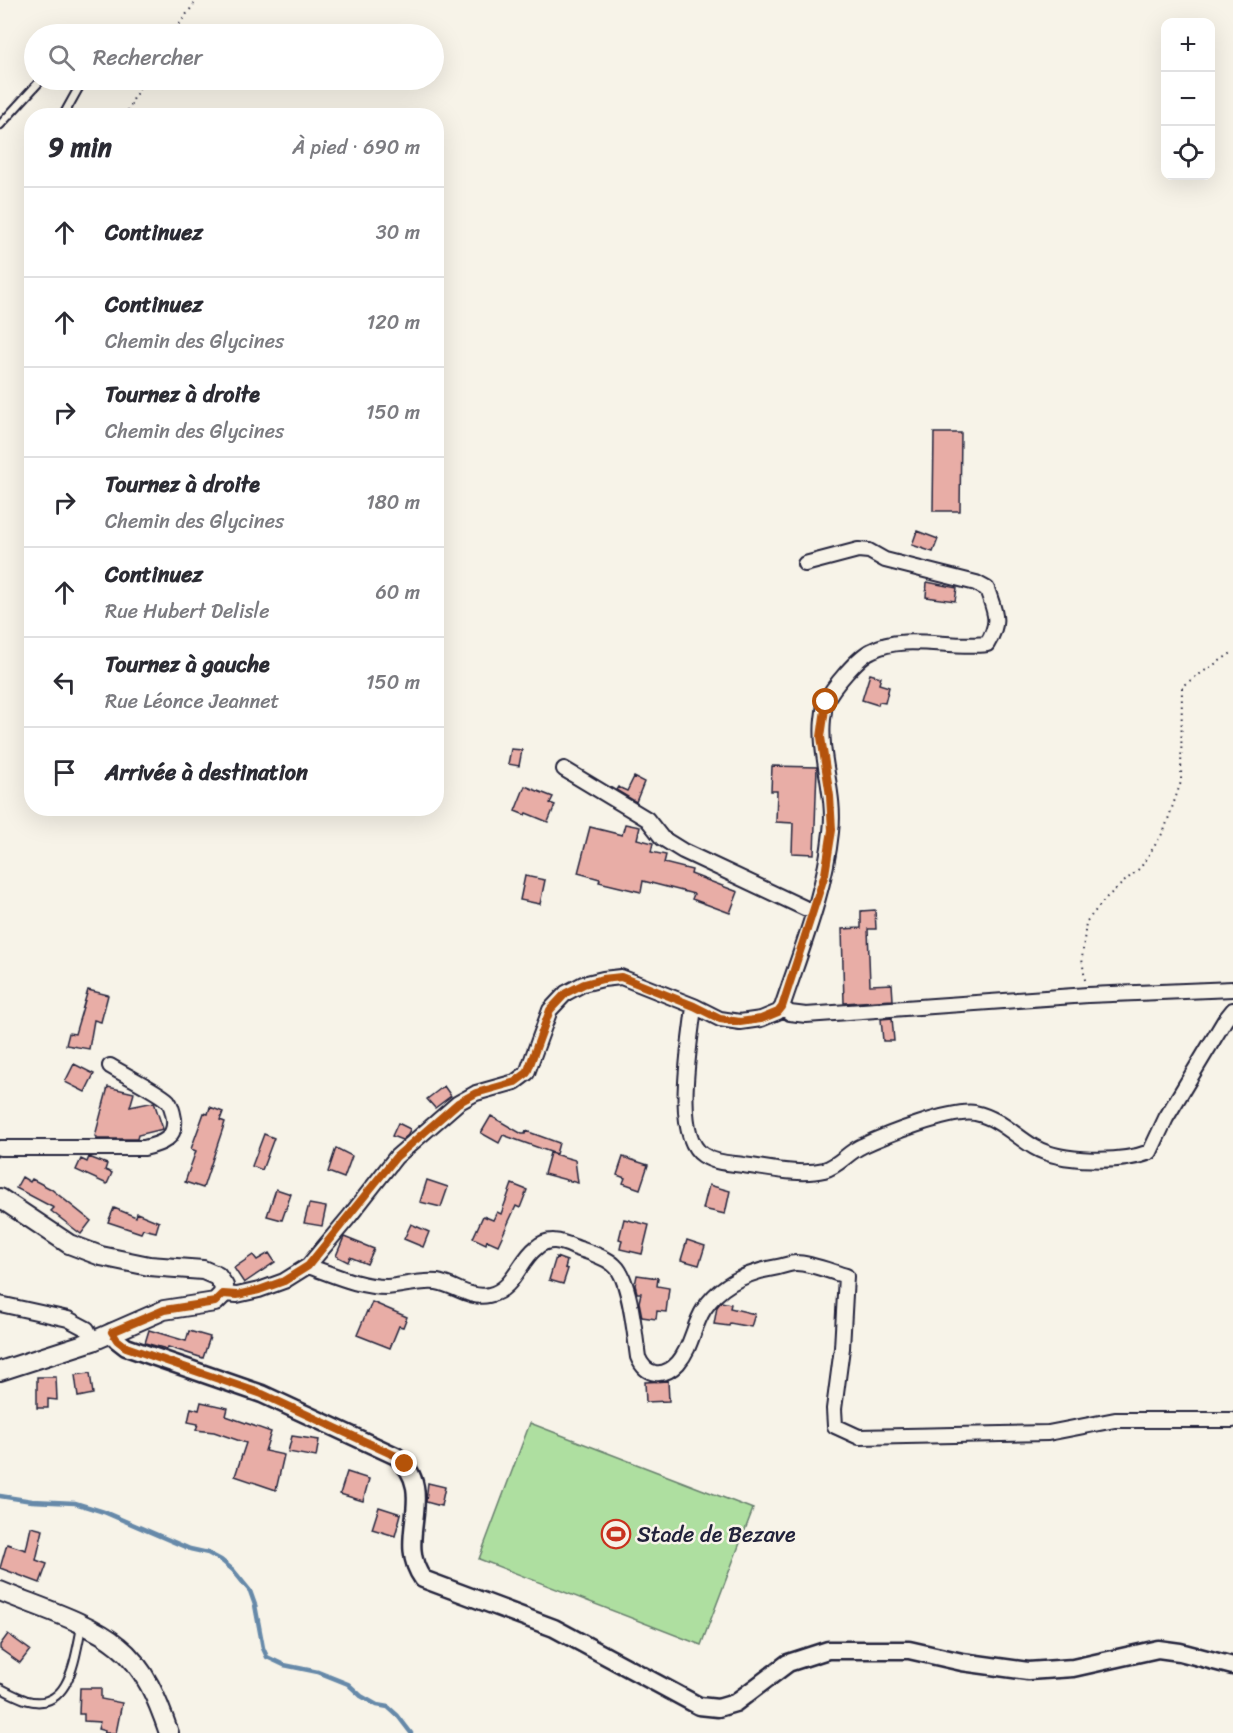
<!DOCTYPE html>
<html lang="fr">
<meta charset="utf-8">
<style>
body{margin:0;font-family:Sriracha,sans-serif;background:#f7f7f7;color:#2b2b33}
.controls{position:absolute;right:18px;top:18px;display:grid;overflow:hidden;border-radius:12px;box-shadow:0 6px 24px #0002}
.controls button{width:54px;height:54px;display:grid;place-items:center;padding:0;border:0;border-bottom:2px solid #e1e1e2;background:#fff;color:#2b2b33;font:30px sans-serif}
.stop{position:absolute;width:18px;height:18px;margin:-14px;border:4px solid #b45309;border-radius:50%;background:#fff}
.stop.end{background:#b45309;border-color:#fff;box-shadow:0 2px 6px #0008}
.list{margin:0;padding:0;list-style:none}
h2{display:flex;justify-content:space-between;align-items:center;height:78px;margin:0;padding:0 24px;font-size:26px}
h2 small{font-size:20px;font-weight:400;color:#7c7c81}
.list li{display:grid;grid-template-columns:39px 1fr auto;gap:18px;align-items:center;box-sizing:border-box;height:90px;padding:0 24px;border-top:2px solid #e1e1e2}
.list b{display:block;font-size:22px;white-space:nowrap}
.list p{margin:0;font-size:20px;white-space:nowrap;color:#7c7c81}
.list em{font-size:20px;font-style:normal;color:#7c7c81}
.icon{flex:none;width:33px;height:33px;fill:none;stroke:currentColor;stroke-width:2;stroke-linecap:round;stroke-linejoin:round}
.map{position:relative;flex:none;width:1233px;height:1733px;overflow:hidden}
.search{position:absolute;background:#fff;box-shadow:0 6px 24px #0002;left:24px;top:24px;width:420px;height:66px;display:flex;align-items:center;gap:15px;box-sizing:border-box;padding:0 21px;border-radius:33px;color:#7c7c81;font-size:22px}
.panel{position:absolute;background:#fff;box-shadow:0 6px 24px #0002;left:24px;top:108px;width:420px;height:708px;border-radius:24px}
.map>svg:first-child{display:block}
.green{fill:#aedfa0;stroke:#68806e;stroke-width:1.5}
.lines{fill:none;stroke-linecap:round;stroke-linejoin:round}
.stream{stroke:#6689a9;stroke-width:4.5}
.building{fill:#e8ada6;stroke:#22223b;stroke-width:1.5}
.service-casing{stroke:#22223b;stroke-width:11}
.minor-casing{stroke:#22223b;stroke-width:18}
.tertiary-casing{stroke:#22223b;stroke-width:21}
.secondary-casing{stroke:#22223b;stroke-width:22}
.path{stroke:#22223b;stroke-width:2;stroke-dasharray:1.5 4.5;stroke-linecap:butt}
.service{stroke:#f7f3e8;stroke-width:7}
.minor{stroke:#f7f3e8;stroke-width:14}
.tertiary{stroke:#f7f3e8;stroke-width:16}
.secondary{stroke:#f7f3e8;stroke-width:18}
.route{stroke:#b45309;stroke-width:8}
.labels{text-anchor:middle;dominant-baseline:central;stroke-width:5;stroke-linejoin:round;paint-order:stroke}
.poi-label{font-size:22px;fill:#22223b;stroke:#f7f3e8;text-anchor:start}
</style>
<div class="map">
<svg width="1233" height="1733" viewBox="0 0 1233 1733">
<rect width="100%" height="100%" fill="#f7f3e8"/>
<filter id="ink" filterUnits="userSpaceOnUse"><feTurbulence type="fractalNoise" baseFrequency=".0167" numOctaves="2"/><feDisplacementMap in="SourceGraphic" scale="12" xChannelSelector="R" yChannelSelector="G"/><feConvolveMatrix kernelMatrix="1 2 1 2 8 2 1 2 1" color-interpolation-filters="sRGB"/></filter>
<g filter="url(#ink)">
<path class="green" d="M530,1423L753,1509L701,1645L479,1559Z"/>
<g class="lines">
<path class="stream" d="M0,1496L32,1501L75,1503L104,1512L190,1549L208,1553L221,1560L233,1570L250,1591L255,1605L263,1648L267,1657L284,1665L318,1672L348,1684L361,1696L377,1705L388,1707L398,1716L411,1733"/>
</g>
<path class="building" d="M934,433H961L960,511H933Z
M917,531L938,539L933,552L912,545Z
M927,582L957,588L955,601L926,597Z
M870,674L881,677L879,684L889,687L885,703L879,702L878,705L862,700Z
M511,749L522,750L519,766L508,764Z
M772,766L817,767L814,854L792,853L793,823L776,822L777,791H771Z
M634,777L644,782L636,802L616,790L618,787L627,791Z
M525,786L553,797L550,803L555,805L548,822L526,813L525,815L515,811Z
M625,824L640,827L637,839L653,843L651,852L666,855L664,863L692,870L691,874L738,892L730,913L692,899L694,894L643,881L641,892L599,882L600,879L578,873L590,827L622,835Z
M525,876L545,880L540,904L520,900Z
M875,910L876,929H868L870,985L892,984L893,1000L844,1003L842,929L861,928V911Z
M88,990L108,995L101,1022L94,1020L89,1049L66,1045L69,1033L75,1034Z
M892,1018L894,1041H883L881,1019Z
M74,1064L94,1074L85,1092L65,1082Z
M444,1086L451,1096L435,1108L427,1099Z
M108,1087L134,1093L130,1107L154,1102L163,1129L138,1135L137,1139H97V1137L95,1136Z
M210,1107L223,1112L220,1120L225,1122L203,1188L185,1182L196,1151L191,1149L204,1113L208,1114Z
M491,1116L522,1134H525L526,1131L559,1143L556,1154L503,1135L499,1143L481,1133Z
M398,1123L410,1129L408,1135L402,1140L392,1136Z
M264,1134L274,1138L262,1170L252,1166Z
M336,1148L352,1156L344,1178L328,1172Z
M550,1153L575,1160L578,1183L544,1174Z
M89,1157L107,1164L105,1170L112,1173L107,1184L76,1170L81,1159L87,1162Z
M623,1157L648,1165L640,1189L623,1183L625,1178L617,1175Z
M22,1177L30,1182L32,1179L51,1189L91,1221L81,1234L51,1211L54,1208L16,1188Z
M427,1180L448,1187L441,1207L420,1202Z
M512,1184L527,1190L520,1208L516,1206L498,1245L487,1240L486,1244L473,1238L483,1216L493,1220L497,1212L501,1214Z
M709,1185L730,1191L725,1214L703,1209Z
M276,1189L291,1194L282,1220L267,1216Z
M309,1204L326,1207L322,1226L304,1223Z
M114,1208L136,1217L137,1213L159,1222L156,1232L143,1229L141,1233L108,1222Z
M624,1219L649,1225L642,1254L620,1249L622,1240L619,1239Z
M411,1224L429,1232L423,1247L404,1239Z
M344,1237L374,1249L367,1264L350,1257L348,1262L336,1256Z
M687,1240L705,1246L699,1265L681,1260Z
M269,1253L275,1262L244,1283L234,1268L253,1255L257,1260Z
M556,1257L567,1261L565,1268L568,1269L563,1284L549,1280Z
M637,1275L658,1278L657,1286L669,1288L666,1312L657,1311L656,1319L642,1317L639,1302L641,1293H637L635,1285Z
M372,1302L407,1317L403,1327L399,1326L390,1348L357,1335L367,1311L368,1312Z
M721,1302L731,1304L730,1308L755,1314L751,1327L730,1323L729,1326L714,1324L717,1307Z
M149,1330L186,1341L189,1331L210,1337L203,1358L168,1347L167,1349L145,1343Z
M90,1373L93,1394L78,1397L75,1375Z
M37,1377H56L57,1400L48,1399V1408H37Z
M668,1381L669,1401L646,1402L645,1382Z
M201,1402L228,1408L226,1416L271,1432L265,1451L284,1455L276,1490L235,1476L246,1443L214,1432L196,1430L198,1424L188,1422L191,1408L199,1410Z
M292,1436L319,1440L316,1457L288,1452Z
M347,1472L369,1479L363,1501L340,1494Z
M428,1483L445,1487L441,1506L426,1502Z
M379,1507L401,1514L395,1536L372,1529Z
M31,1527L43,1530L36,1560L47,1564L40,1583L0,1568L7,1544L26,1550Z
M8,1634L30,1650L20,1663L0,1649V1645Z
M80,1688H101V1699L122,1703L116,1733H104L105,1731L98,1729L100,1722L84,1721V1714H79Z"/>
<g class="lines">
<g class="service-casing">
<path id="service" d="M84,34H89
M63,116L83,80
M0,125L41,80
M0,1688C8,1692 17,1697 26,1700C71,1713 75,1655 82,1625"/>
</g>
<g class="minor-casing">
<path id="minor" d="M564,769L647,819L662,838L683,851L813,912
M694,1006C691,1040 672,1135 703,1155C715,1163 729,1163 743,1165C768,1168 799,1176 824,1170C839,1166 848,1152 862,1146C885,1135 952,1109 975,1113C999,1118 1014,1135 1034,1147C1061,1163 1122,1163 1150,1152L1166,1118L1225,1020L1233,1010
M782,1007L790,1013L806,1015L1088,995L1233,989
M0,1148H144C161,1144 176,1139 174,1119C173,1113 172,1106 168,1101C159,1092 123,1074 110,1066
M308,1266C334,1275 359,1287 387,1287C403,1286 420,1280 437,1282C455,1285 469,1299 489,1295C514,1290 519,1261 536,1248C548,1237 561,1241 574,1247C587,1252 605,1256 615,1266C630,1279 635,1336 638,1357C646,1377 664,1378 678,1363C692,1347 693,1326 704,1309C721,1283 748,1272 778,1267C784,1266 790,1263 796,1263C810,1263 832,1272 846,1276L842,1348L834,1409L835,1426L859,1437L1048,1433L1115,1420H1233
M223,1294L237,1295L259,1290L284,1281L308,1266L349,1217L396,1157L458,1103L476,1093L515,1082L527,1073L550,1010L566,993L583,984L603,979L621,977L694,1006L720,1019L740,1022L761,1019L778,1012L782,1007C801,950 825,892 831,832C836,794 819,757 823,719C824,714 824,706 826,701C832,688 858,657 871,651C903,633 950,649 987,644C1001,621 995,613 987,589L976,583L885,560L869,551L858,550L805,564
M0,1304L68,1319L87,1329L93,1341"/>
</g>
<g class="tertiary-casing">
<path id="tertiary" d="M112,1332L117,1340L126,1347L262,1394L396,1456C440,1493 393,1538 423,1579L554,1628L699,1706L718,1708L735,1703L788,1663L828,1650H909L962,1662L1028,1671L1073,1668L1158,1649L1180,1652L1233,1666"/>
</g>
<g class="secondary-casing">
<path id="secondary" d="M0,1198L69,1244L101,1256L149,1266L203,1270L217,1276L224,1286L223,1294L215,1302L164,1310L93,1341L0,1371
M0,1591C35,1606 90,1622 118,1646C145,1667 158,1701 169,1733"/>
</g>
<path class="path" d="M172,34L197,0
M125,116L143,80
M1085,980L1082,959L1086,922L1107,897L1141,867L1164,831L1181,782L1182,686L1233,652"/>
<use href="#service" class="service"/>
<use href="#minor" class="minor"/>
<use href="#tertiary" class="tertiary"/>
<use href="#secondary" class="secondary"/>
</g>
</g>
<g class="lines" filter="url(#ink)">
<path class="route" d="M405,1464L396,1456L262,1394L126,1347L117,1340L112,1332L164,1310L215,1302L223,1294L237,1295L259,1290L284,1281L308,1266L396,1157L458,1103L476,1093L515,1082L527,1073L550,1010L566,993L584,984L603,979L621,977L694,1006L720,1019L740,1022L761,1019L778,1012L782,1007L825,874L832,830L830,796L821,737L826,702"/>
</g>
<defs>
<g id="stadium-ring" transform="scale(1.5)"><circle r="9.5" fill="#f7f3e8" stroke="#c8321e" stroke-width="1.5"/><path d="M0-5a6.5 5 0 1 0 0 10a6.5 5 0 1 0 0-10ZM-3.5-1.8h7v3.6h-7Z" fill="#c8321e"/></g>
</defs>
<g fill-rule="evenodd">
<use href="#stadium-ring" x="616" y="1534"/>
</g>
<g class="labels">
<g class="poi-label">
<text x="637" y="1534">Stade de Bezave</text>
</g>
</g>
</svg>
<div class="controls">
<button>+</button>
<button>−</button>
<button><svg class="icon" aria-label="locate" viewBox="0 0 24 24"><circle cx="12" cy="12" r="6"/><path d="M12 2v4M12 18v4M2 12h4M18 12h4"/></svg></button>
</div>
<div class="stop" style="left:826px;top:702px"></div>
<div class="stop end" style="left:405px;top:1464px"></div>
<div class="search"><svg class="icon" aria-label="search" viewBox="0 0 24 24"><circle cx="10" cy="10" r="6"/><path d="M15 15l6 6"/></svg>Rechercher</div>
<section class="panel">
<h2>9 min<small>À pied · 690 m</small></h2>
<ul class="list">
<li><svg class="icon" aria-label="ahead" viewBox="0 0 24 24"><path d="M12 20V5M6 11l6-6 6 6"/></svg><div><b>Continuez</b></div><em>30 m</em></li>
<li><svg class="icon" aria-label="ahead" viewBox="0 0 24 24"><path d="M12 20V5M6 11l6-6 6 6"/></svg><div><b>Continuez</b><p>Chemin des Glycines</p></div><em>120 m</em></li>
<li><svg class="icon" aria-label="right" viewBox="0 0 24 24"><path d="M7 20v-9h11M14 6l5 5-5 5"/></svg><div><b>Tournez à droite</b><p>Chemin des Glycines</p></div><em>150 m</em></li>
<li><svg class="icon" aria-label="right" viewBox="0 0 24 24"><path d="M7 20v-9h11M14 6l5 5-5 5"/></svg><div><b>Tournez à droite</b><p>Chemin des Glycines</p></div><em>180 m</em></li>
<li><svg class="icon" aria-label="ahead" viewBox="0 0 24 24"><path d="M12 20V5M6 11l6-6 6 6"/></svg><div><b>Continuez</b><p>Rue Hubert Delisle</p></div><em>60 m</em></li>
<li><svg class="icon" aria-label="left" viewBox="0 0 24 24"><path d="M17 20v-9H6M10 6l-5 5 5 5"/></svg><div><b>Tournez à gauche</b><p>Rue Léonce Jeannet</p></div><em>150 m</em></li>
<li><svg class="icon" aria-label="arrive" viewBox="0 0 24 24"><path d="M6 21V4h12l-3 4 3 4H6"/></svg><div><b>Arrivée à destination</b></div></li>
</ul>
</section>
</div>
